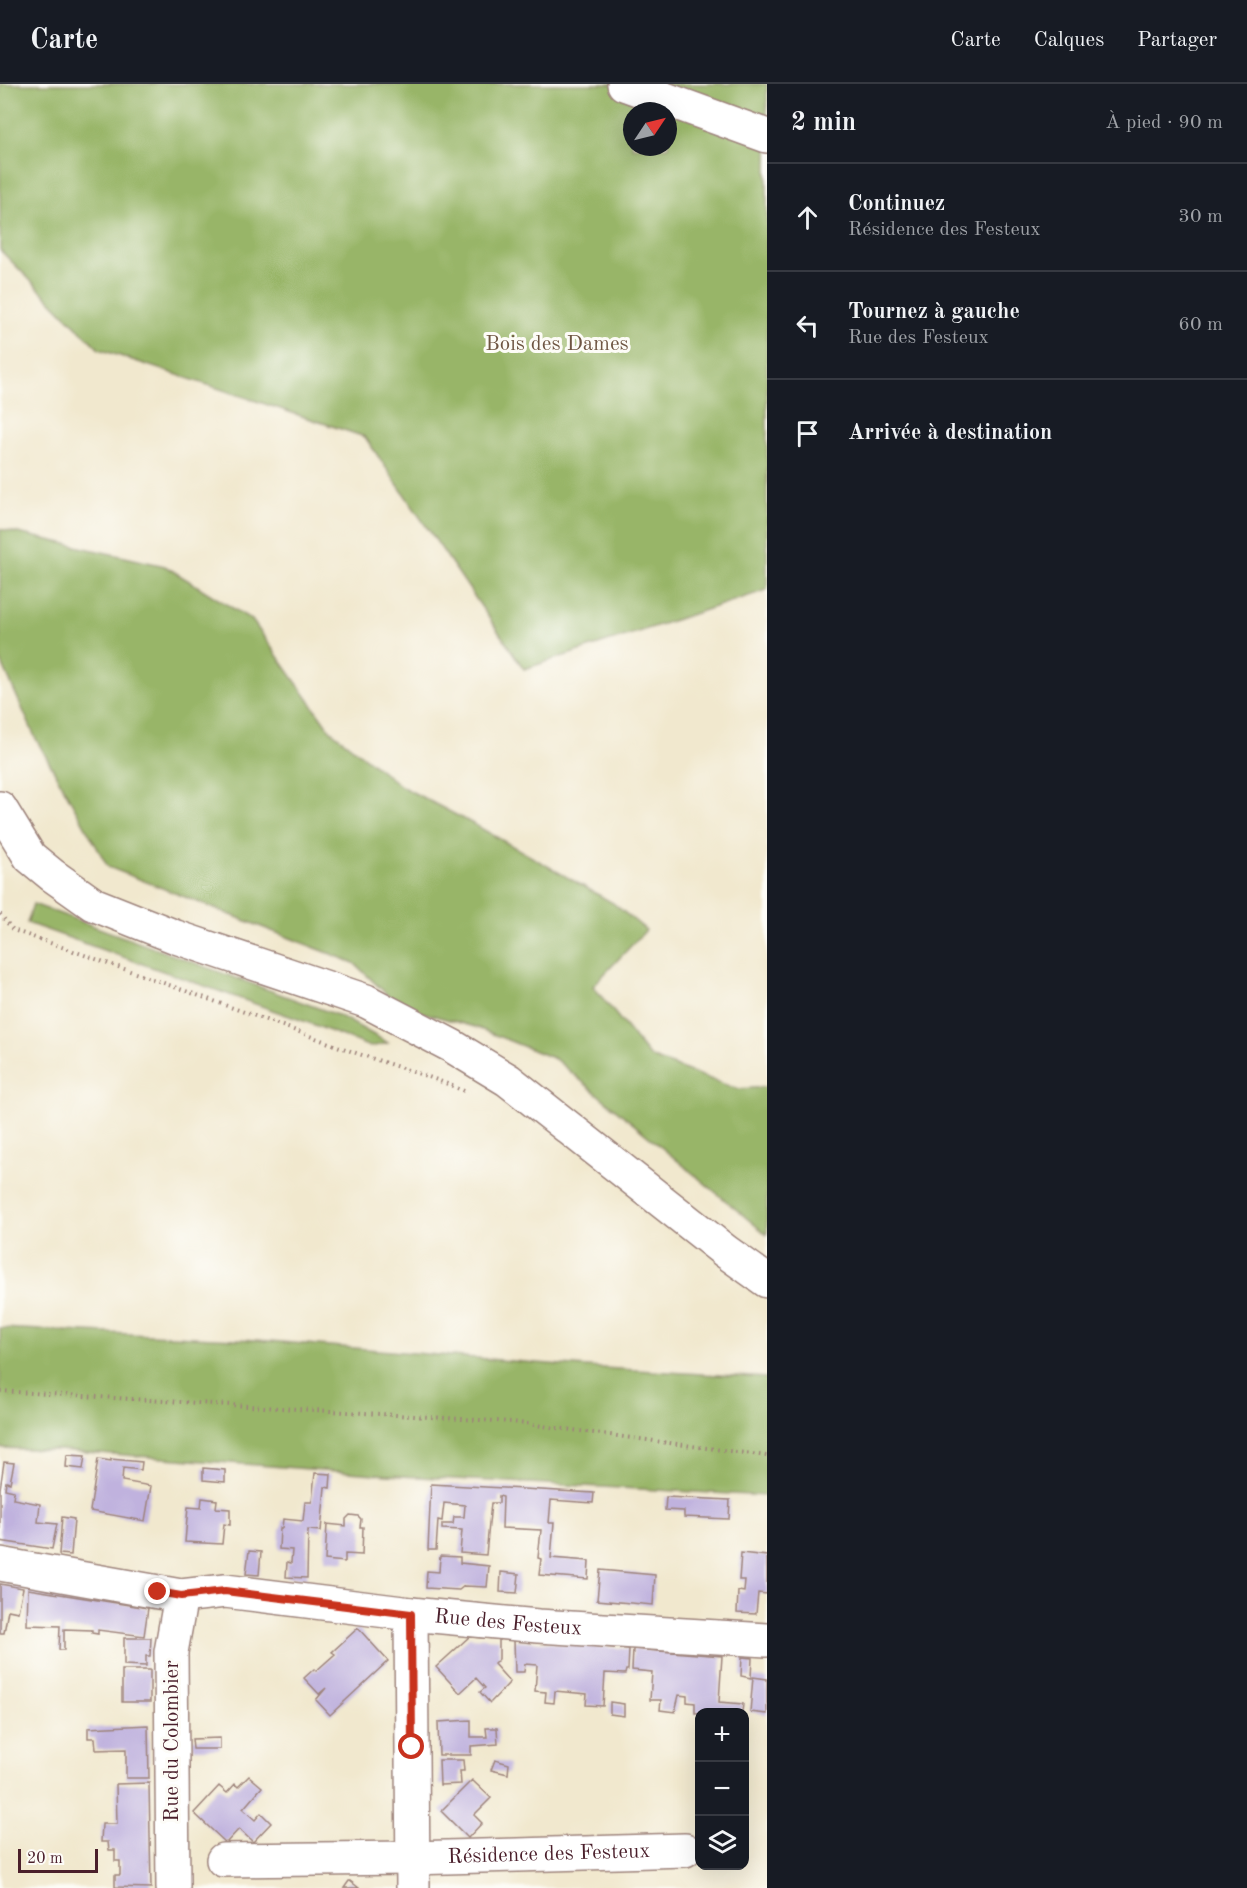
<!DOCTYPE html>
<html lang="fr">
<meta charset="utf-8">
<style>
body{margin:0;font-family:"Old Standard TT",serif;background:#242831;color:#f1f3f6}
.controls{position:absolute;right:18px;bottom:18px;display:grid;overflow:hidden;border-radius:12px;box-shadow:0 6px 24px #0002}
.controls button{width:54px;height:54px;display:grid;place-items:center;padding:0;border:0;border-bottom:2px solid #363941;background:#171b24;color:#f1f3f6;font:30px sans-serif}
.compass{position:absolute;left:623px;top:18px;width:54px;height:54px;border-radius:50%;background:#171b24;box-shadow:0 6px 24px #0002;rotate:55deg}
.scale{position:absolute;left:18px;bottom:15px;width:80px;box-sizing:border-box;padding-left:6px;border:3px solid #4a1f2b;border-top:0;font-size:16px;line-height:21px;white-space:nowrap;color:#4a1f2b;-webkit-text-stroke:4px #fdfcf7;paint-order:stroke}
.stop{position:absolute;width:18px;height:18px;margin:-14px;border:4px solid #c8321e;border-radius:50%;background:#fff}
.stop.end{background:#c8321e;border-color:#fff;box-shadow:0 2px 6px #0008}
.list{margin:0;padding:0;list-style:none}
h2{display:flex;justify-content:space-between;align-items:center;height:78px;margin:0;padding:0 24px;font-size:26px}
h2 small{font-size:20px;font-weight:400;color:#9ea1a6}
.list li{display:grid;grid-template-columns:39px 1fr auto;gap:18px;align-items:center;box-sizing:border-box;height:108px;padding:0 24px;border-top:2px solid #363941}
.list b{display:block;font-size:22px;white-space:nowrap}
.list p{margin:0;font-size:20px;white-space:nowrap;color:#9ea1a6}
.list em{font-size:20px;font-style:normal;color:#9ea1a6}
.icon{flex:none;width:33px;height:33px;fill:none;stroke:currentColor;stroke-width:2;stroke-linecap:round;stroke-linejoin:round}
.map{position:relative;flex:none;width:767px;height:1804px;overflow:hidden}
header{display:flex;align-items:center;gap:36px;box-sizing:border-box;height:84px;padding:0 30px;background:#171b24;border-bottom:2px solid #363941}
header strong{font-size:28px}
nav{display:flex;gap:33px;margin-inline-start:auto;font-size:21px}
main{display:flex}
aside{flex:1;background:#171b24}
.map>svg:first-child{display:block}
.forest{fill:#98b567;stroke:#716a49;stroke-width:1.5;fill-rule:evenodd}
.building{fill:#c0b2de}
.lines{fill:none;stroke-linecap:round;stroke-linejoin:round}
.minor-casing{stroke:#9e847c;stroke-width:36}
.path{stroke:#9e847c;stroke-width:4;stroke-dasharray:1.5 4.5;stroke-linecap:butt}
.minor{stroke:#fff;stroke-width:33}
.route{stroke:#c8321e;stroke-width:8}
.labels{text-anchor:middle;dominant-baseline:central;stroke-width:6;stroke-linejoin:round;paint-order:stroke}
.park-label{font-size:21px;fill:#6e5542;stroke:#fdfcf7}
.street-label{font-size:21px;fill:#4a1f2b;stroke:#fdfcf7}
</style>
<header>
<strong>Carte</strong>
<nav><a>Carte</a><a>Calques</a><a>Partager</a></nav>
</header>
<main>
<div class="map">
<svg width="767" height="1804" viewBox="0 0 767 1804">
<rect width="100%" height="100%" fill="#fdfcf7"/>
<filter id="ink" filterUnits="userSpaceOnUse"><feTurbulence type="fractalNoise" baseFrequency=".0167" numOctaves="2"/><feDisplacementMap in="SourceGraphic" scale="12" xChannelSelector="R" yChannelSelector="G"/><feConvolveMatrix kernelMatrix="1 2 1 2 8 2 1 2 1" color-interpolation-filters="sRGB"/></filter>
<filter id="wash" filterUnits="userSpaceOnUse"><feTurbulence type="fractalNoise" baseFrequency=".008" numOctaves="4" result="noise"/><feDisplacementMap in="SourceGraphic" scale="24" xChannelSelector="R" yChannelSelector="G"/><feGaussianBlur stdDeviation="1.35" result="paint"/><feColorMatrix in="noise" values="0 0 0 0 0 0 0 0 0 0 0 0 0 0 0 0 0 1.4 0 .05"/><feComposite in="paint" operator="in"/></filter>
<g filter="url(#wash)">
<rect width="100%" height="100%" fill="#f1e8ce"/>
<path class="forest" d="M0,0H767V506L524,585L365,353L99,265L0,166ZM632,27H668V63H632Z
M0,445L165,482L252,536L330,646L401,702L477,742L613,819L646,846L593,902L650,973L737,1005L767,1003V1151L555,975L475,943L399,922L354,879L108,783L35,653L0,575Z
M33,820L340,932L388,959L370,963L312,940L27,839Z
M0,1244L257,1256L586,1283L767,1294V1412L401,1392L59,1366L0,1364Z"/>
<g id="blocks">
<path class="building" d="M67,1371L85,1372L83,1385L66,1383Z
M98,1375L111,1377V1375L142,1378L141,1386L123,1384L122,1397L151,1402L145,1437L90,1427Z
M4,1378L14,1379L10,1399L6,1398L5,1405L14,1407L13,1415L40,1420L38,1438L57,1440L52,1465L0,1457V1405Z
M203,1384L225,1386V1398L203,1396Z
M315,1389L331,1390L330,1404L325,1403L321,1447L308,1446L307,1494L286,1493L287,1478L291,1479L292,1466L279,1465L280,1444H282L283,1435L303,1437L305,1418H312Z
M431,1400L594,1409L593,1419L551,1416L549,1439H554L551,1474L589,1477L588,1495L539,1491L541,1475L538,1474L541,1446L502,1444L503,1413L499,1412V1419H491L486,1471L460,1469L462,1446L442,1445V1440H453L454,1433H464L465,1421L444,1419L442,1437L438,1436L436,1466H428Z
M666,1413L730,1416L729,1435L684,1433V1427L665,1426Z
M202,1414L217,1416L216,1424L230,1425V1441L224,1440L222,1460L185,1458L188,1423L201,1424Z
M350,1431L358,1432L361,1435L360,1443H363L362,1471L345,1470V1478L325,1476L327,1440L346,1442V1435Z
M62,1433L74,1435L71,1471L59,1470Z
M249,1467L261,1468L259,1491L246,1490Z
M741,1469L767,1472V1510L758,1509L756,1530L737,1529L738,1507L744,1508L745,1496H739Z
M440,1472L460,1473V1479L489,1482L487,1503L464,1502L459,1506L426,1504L427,1487L439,1488Z
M600,1486L655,1491L653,1521L597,1516Z
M501,1488L519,1490L517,1509L500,1508Z
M0,1500L23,1504L18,1528L8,1526L4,1549H0Z
M28,1505L148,1524L144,1552L98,1546V1550L92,1549V1546L64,1545V1566H59L60,1542L27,1541Z
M358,1544L388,1577L330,1631L316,1616L326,1604L319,1610L304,1594L314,1585L316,1587L335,1570L332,1568Z
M469,1553L499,1555V1575L494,1580L510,1598L490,1619L480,1608L485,1604L476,1594L460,1609L436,1583Z
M124,1554H151L150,1572H146V1582L124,1581Z
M514,1556L629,1565L628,1586H626L625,1590L605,1589L603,1622L586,1621L587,1610L555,1607L554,1619L545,1618L546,1608L535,1607L537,1581L525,1580L524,1588H515Z
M633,1565L722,1572L719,1618L743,1620L742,1628L695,1629V1619L687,1618V1612L679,1611L675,1628L660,1626L661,1616H650L652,1588L632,1586Z
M742,1573L752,1574L751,1594L741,1592Z
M122,1586H150V1618H122Z
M753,1593L767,1595V1630L750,1628Z
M610,1618L624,1620V1632L610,1630Z
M471,1636V1653H487L486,1644H497L498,1660L471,1662V1671H439L438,1638Z
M148,1641L149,1694H126V1665L96,1666L95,1654H88V1644Z
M220,1654V1665H193L192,1655Z
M439,1676H463L464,1687H460L461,1700L440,1701Z
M495,1676L509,1680L508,1690L491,1686Z
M249,1692L262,1703L243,1725L255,1736L261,1729L271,1739L253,1758L239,1745L226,1759L194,1729L219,1702L227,1709L235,1700L238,1703Z
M472,1696L491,1714L474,1731L482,1739L468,1754L441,1727Z
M149,1699L151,1804L115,1803V1791H120V1777H115V1766H109L108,1758H101L102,1740H117L116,1700Z
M349,1797H350L359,1804H344Z"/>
</g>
</g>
<g filter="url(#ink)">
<use href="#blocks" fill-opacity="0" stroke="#9e847c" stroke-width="1.5"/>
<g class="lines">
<g class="minor-casing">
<g id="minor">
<path d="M624,0L767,52"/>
<path d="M0,724L30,773L52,791L93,820L176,853L366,917L452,962L508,996L725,1167L767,1197"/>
<path id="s1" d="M0,1480L181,1512L225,1507L411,1530L538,1542L767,1556"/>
<path d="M411,1530L413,1804"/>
<path id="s2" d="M223,1776L412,1774L685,1766"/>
<path d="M173,1804L171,1568L181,1512"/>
</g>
</g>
<path class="path" d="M0,830L13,846C125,885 237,925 348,966C386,980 426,990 464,1007
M0,1307L512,1338L767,1372"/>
<use href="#minor" class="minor"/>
</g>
</g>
<g class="lines" filter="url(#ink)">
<path class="route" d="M158,1508L181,1512L225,1507L411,1530L412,1663"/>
</g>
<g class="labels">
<g class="park-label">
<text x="557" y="260">Bois des Dames</text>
</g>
<g class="street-label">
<text stroke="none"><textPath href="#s1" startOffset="513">Rue des Festeux</textPath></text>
<text transform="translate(172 1657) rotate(-90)">Rue du Colombier</text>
<text stroke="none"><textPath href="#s2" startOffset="326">Résidence des Festeux</textPath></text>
</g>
</g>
</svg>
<div class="controls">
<button>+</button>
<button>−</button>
<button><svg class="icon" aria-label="layers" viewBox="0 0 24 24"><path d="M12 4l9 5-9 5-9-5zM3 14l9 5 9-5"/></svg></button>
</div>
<svg class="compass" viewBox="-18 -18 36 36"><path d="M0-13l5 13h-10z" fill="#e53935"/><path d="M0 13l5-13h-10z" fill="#9ea1a6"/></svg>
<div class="scale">20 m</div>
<div class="stop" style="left:412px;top:1663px"></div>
<div class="stop end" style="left:158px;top:1508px"></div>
</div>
<aside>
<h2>2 min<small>À pied · 90 m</small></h2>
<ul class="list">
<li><svg class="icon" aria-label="ahead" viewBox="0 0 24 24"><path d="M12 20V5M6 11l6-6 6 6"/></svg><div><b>Continuez</b><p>Résidence des Festeux</p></div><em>30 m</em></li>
<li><svg class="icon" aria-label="left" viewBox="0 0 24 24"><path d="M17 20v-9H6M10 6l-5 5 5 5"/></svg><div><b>Tournez à gauche</b><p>Rue des Festeux</p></div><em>60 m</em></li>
<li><svg class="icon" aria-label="arrive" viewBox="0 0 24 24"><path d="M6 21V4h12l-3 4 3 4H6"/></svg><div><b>Arrivée à destination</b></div></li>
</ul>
</aside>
</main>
